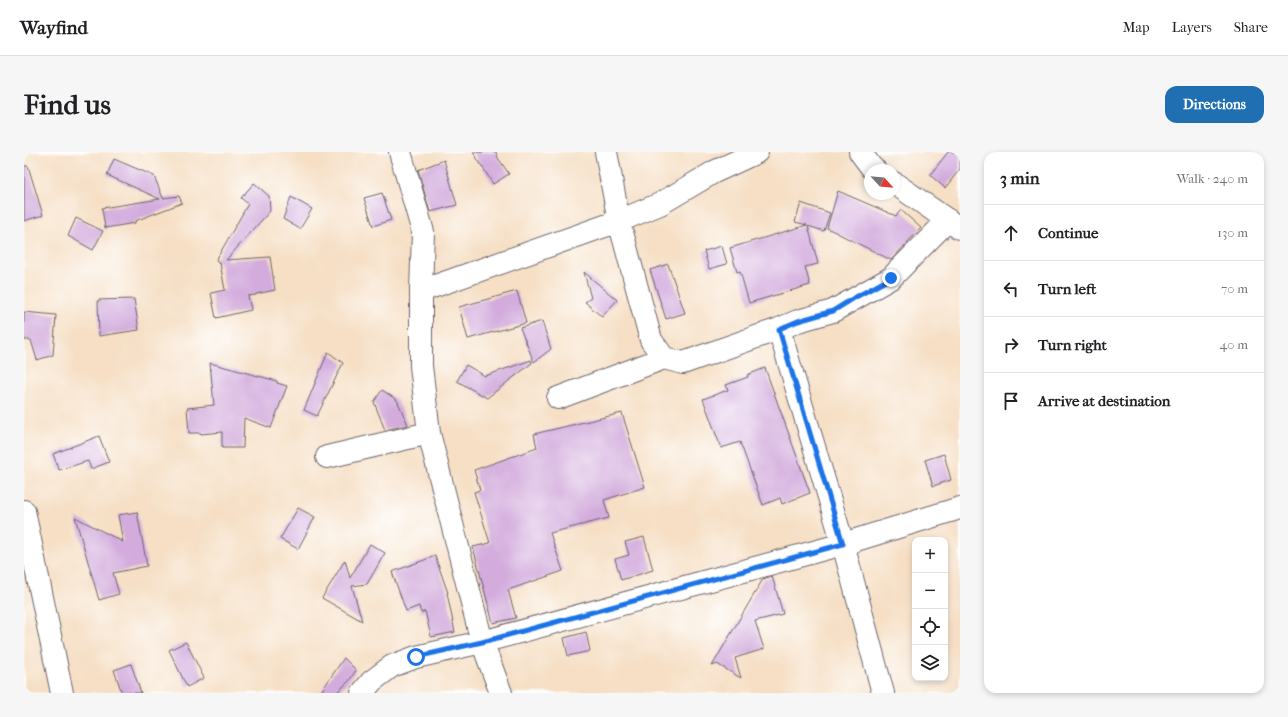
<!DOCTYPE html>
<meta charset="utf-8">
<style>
body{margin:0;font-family:"IM FELL French Canon",serif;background:#f6f6f6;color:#202124}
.controls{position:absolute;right:12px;bottom:12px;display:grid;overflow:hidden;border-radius:8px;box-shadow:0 2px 6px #0003}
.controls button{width:36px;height:36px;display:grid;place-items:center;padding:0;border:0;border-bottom:1px solid #e0e0e0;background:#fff;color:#202124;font:20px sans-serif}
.compass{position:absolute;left:840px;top:12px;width:36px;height:36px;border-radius:50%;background:#fff;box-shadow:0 2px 6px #0003;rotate:116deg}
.stop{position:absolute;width:12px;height:12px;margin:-9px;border:3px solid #1a73e8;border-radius:50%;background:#fff}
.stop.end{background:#1a73e8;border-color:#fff;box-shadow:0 1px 4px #0008}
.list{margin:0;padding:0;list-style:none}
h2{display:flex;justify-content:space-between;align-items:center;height:52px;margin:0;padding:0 16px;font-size:17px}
h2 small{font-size:13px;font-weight:400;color:#757577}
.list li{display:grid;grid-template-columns:26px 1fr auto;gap:12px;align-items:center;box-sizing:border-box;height:56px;padding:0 16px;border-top:1px solid #e0e0e0}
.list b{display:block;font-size:15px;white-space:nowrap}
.list em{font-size:13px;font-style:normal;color:#757577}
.icon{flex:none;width:22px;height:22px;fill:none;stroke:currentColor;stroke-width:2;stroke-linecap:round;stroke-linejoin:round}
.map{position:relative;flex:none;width:936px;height:541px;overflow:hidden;border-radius:12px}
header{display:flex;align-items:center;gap:24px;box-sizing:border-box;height:56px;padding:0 20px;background:#fff;border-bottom:1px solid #e0e0e0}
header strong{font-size:19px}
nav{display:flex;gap:22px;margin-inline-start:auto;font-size:14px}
.intro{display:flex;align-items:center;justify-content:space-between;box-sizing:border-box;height:96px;padding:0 24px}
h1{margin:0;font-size:28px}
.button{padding:10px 18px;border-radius:12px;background:#1f6fb2;color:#fff;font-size:14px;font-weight:700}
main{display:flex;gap:24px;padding:0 24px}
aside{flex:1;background:#fff;border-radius:12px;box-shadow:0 2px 6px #0003}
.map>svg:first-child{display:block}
.building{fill:#d3acdd}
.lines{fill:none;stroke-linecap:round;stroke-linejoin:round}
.street-casing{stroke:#6c646b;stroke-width:24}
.street{stroke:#fff;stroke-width:22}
.route{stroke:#1a73e8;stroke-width:5}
</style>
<header>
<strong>Wayfind</strong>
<nav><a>Map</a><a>Layers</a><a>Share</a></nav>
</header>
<div class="intro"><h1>Find us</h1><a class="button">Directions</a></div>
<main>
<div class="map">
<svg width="936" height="541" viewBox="0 0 936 541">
<rect width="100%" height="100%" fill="#fff"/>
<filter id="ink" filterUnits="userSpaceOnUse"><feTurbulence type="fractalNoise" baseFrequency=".025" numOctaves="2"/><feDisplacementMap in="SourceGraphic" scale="8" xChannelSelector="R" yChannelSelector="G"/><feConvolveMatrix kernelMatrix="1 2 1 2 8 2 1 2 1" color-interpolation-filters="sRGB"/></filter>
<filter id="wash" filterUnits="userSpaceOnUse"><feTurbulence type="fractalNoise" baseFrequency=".012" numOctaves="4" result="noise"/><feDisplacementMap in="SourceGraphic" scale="16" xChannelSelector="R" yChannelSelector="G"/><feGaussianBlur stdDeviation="0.9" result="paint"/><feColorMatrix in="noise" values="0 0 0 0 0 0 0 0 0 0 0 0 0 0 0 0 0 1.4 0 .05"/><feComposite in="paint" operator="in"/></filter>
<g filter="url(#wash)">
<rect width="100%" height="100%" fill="#f6dfc5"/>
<g id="blocks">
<path class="building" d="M449,0H472L474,6L485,22L469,32Z
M924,0H936V17L921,36L906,23Z
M90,7L130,24L139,46L155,44L158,51L111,69V71L81,76L78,56L136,47L83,23Z
M420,8L433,53L406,60L394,18Z
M0,14H4L19,63L0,69Z
M230,31L245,44L246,59L202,108L246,105L251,138L232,142V143L224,144L227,158L192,166L187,141L201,138L196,111L192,108L224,52L217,46Z
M814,39L872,64L877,58L897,76L867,108L803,76Z
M358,41L367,68L349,74L340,46Z
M267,45L288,57L276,77L259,67Z
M777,51L806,61L800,79L784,74L794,112L781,115L786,133L725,151L716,119L713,120L706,96L783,73L771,70Z
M52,66L79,79L69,98L44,84Z
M698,94L703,112L685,117L680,99Z
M644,112L661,161L642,167L626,118Z
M560,120L593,148L578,165L561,150L567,146Z
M493,139L502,171L444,187L435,155Z
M110,147L115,178L75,184L74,148Z
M0,160L32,163L29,203L13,208L7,188H0Z
M518,169L527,197L510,210L496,176Z
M304,200L319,211L293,264L280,258Z
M507,208L508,211L463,246L433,229L442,213L461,224Z
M186,211L253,229V231L263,234L247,276L220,266L219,296H198V280L177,282V281H165L163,256L190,253Z
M741,216L786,341L758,352L756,346L739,353L716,290L697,296L679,247L704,238L702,233L724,225L723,223Z
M358,238L373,248L384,273L361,278L350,250Z
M598,261L621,335L580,348L585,366L526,381L539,419L484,438L492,466L469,471L449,395L466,391L450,340L456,338L450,318L513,296L510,282Z
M75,284L85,310L67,317L64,309L35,318L29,302Z
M920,302L927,328L909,334L901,308Z
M274,356L291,365L274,397L256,387Z
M113,360L123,414L89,421L95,442L75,448L51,365L99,390L94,363Z
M620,385L629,418L597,428L591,407L605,403L601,390Z
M346,392L361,401L343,432L328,434L338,469L298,446L321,408L326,426Z
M411,404L424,441H423L431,480L407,485L401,459L397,461L395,454L382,459L368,420Z
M748,424L759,462L731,469L740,497L711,506L717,526L693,512L688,514L739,427Z
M562,480L566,499L544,504L540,486Z
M162,490L180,526L163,535L145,498Z
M320,506L332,518L325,529L312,541H296Z
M107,512L117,541H98L90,518Z"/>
</g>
</g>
<g filter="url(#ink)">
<use href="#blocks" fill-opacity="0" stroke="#6c646b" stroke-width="1"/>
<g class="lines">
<g class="street-casing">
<path id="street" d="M376,0L399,80L397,139L595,69L582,0
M733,0L690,20L636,52L595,69L627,188L640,206L659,211L755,177L774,169L809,159L867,126L924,68
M836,0L848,16L851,18
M870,31L935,76
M397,139V214L405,281L458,490L477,541
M755,177L819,392L859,541
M534,246L640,206
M303,305L405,281
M0,359L38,541
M338,541L348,529L368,514L392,505L458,490L819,392L936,356"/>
</g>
<use href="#street" class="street"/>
</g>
</g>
<g class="lines" filter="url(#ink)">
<path class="route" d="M392,505L458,490L819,392L755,177L774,169L809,159L830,146L867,126"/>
</g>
</svg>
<div class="controls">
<button>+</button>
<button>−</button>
<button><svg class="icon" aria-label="locate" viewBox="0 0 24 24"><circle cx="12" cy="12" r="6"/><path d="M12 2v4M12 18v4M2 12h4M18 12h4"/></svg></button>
<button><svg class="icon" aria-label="layers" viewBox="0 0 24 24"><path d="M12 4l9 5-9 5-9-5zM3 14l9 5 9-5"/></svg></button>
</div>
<svg class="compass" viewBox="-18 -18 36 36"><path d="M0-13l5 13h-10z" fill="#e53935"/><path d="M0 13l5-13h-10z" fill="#757577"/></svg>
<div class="stop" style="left:392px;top:505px"></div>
<div class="stop end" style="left:867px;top:126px"></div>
</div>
<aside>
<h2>3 min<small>Walk · 240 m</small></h2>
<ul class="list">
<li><svg class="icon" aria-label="ahead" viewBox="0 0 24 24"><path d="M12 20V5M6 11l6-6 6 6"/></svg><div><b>Continue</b></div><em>130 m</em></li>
<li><svg class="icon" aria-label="left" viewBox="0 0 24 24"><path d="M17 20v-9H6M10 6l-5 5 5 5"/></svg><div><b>Turn left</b></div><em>70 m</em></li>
<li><svg class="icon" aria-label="right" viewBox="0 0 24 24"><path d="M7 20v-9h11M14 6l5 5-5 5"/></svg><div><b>Turn right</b></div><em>40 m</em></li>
<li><svg class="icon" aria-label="arrive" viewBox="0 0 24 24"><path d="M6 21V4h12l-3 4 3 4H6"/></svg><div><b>Arrive at destination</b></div></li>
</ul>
</aside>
</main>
